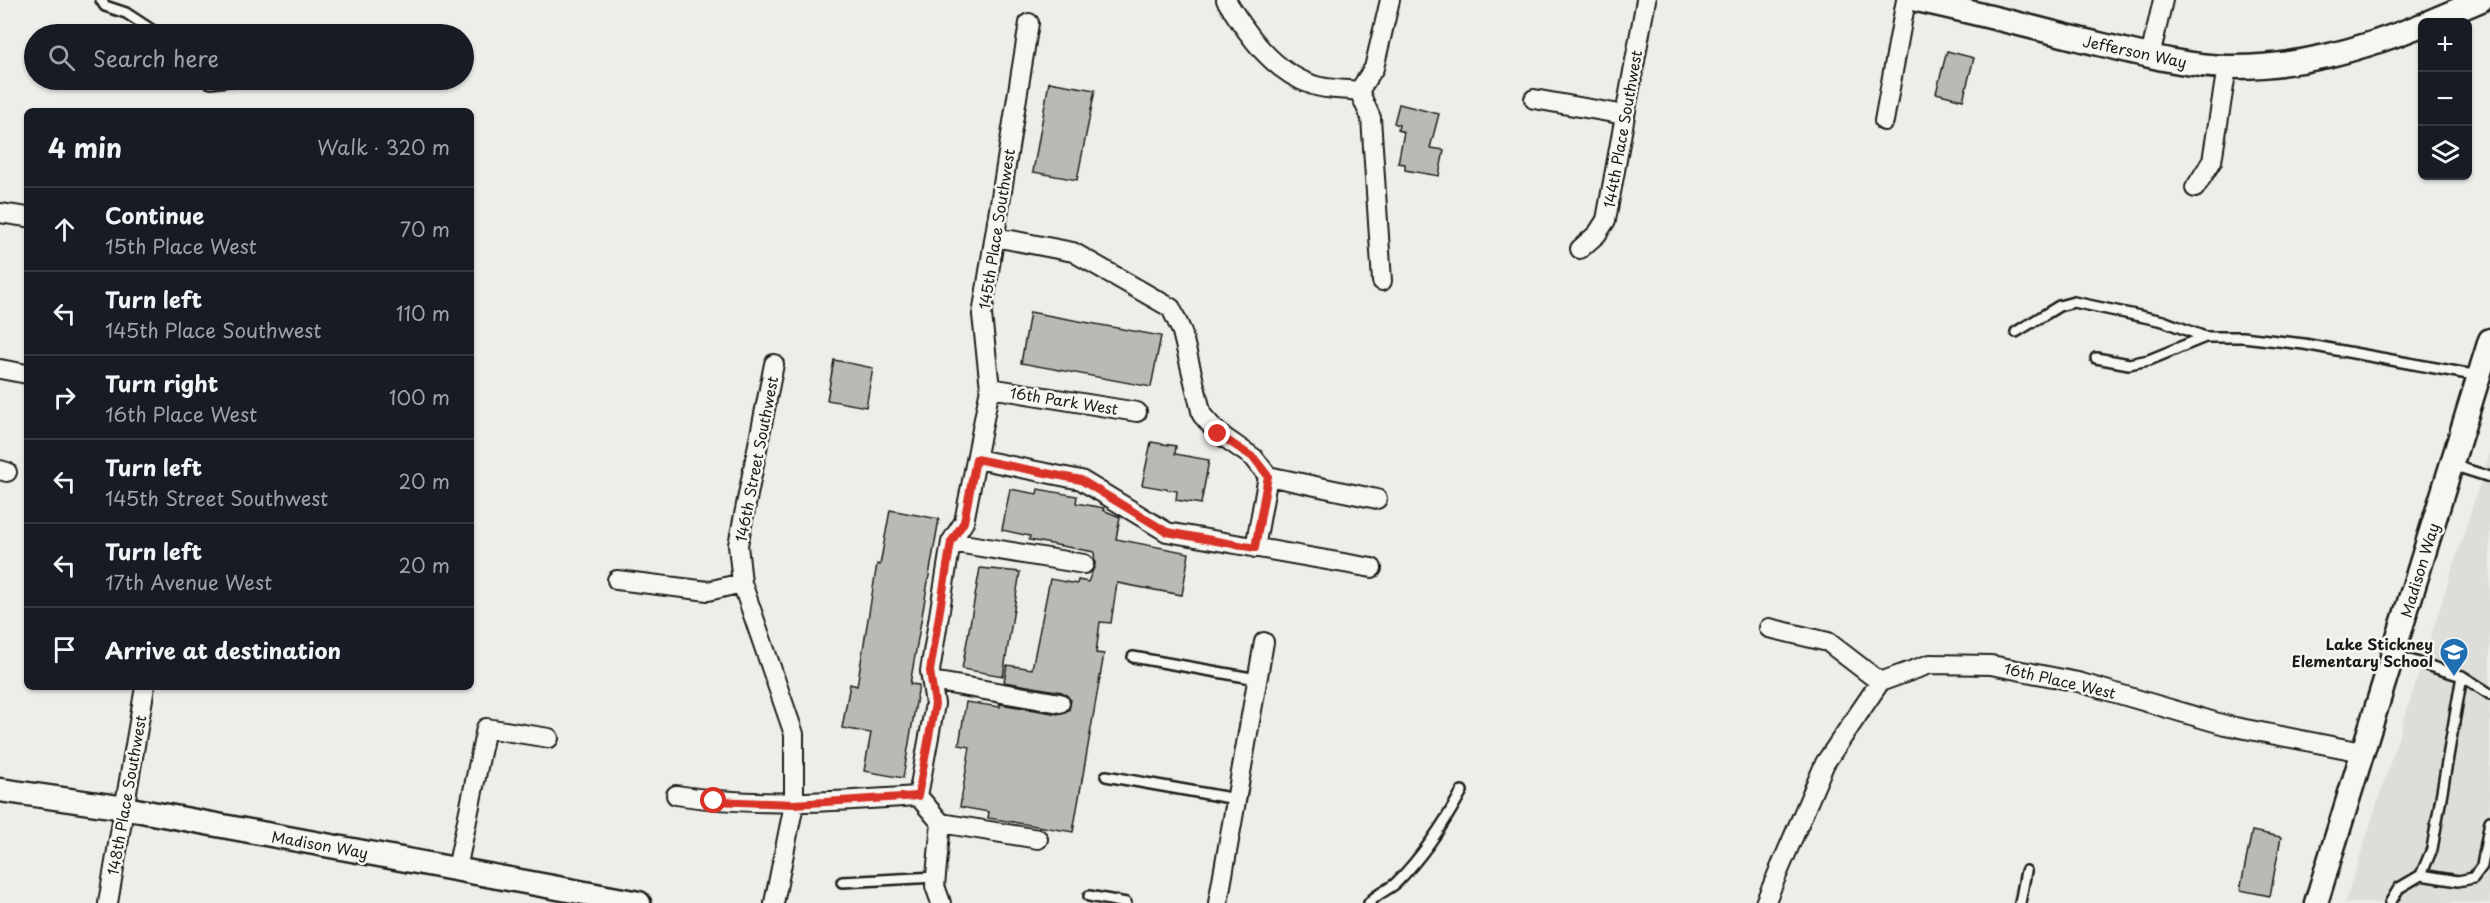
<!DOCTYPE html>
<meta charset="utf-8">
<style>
body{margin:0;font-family:"Playpen Sans",sans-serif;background:#242831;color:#f1f3f6}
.controls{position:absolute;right:18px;top:18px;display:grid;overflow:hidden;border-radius:9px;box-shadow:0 2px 4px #0004}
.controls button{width:54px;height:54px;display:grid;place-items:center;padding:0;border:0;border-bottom:2px solid #363941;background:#171b24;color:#f1f3f6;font:30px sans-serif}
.stop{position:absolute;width:18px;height:18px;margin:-14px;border:4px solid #d93025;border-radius:50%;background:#fff}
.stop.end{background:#d93025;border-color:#fff;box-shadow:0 2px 6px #0008}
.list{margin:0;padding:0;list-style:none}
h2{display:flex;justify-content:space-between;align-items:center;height:78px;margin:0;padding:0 24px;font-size:26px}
h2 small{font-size:20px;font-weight:400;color:#9ea1a6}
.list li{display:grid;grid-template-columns:39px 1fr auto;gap:18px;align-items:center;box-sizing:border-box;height:84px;padding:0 24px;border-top:2px solid #363941}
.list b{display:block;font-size:22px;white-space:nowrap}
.list p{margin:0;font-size:20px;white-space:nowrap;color:#9ea1a6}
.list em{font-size:20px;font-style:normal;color:#9ea1a6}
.icon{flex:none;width:33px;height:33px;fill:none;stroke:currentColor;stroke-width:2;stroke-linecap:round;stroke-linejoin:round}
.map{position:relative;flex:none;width:2490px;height:903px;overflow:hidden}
.search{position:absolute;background:#171b24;box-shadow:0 2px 4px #0004;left:24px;top:24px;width:450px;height:66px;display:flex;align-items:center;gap:15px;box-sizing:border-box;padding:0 21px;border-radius:33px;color:#9ea1a6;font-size:22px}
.panel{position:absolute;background:#171b24;box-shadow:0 2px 4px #0004;left:24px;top:108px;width:450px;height:582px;border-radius:9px}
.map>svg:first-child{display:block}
.built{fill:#ddddda}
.building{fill:#b9b9b6;stroke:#1c1c1c;stroke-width:1.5}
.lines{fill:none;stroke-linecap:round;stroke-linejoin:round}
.service-casing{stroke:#1c1c1c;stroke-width:14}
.minor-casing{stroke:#1c1c1c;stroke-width:22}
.tertiary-casing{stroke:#1c1c1c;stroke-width:27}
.service{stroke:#f6f6f2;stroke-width:9}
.minor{stroke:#f6f6f2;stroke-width:18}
.tertiary{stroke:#f6f6f2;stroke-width:22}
.route{stroke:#d93025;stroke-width:8}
.labels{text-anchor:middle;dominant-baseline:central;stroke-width:5;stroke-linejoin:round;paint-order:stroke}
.street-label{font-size:15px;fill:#1c1c1c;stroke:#f6f6f2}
.poi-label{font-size:15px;font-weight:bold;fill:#1c1c1c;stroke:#f6f6f2;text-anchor:end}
</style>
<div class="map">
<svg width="2490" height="903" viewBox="0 0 2490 903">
<rect width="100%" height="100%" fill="#edede9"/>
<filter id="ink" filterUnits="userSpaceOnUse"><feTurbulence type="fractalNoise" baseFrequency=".0167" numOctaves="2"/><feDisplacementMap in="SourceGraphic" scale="12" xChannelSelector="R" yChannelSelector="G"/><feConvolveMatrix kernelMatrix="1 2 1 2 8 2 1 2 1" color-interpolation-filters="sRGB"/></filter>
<g filter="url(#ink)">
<path class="built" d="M2490,452V903H2345Z"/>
<path class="building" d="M1947,51L1974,58L1963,100L1936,93Z
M1049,82L1095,90L1077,180L1033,172Z
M1399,104L1439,114L1430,148L1444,150L1439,176L1405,170V164L1398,163L1404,132L1398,130L1399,125L1394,123Z
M1030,312L1161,336L1151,387L1021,363Z
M834,360L873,368L866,407L827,400Z
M1151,442L1176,446L1175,454L1209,460L1201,504L1176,500L1177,491L1142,485Z
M1010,489L1037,494L1038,489L1077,496L1076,503L1104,508L1103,510L1120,517L1116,539L1189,553L1182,595L1117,583L1111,623L1100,622L1096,653L1104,654L1073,832L988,818L989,812L960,807L970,747L959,745L966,702L1000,707V704L1058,714L1069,710L1071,700L1062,692L1004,682L1007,665L1032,669L1050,579L1077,584L1078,580L1088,582L1095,565L1094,552L1029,540L1030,536L1002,530Z
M890,510L939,519L910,684L919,685L903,778L864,771L871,733L842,728L850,684L857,686L877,564L880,565Z
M980,568L1020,572L1003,676L962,669Z
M2252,831L2281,837L2270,896L2240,890Z"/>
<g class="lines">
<g class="service-casing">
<path id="service" d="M101,0L105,6L126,13L158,34
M203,80L211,83L235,80
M2016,332L2059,306L2074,302L2163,321L2205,337
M2096,358L2129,364L2149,360L2205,337H2243L2304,344L2479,376
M2452,465L2490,477
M2393,655L2462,676L2490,694
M1133,657L1257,679
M1106,776L1236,799
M2421,875L2432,849L2462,676
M842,882L936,877
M1089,896L1126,903
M1369,903C1376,894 1388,890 1396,883C1423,856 1444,824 1462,791
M2020,903L2026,871
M2390,903L2399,888L2421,875L2458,881L2473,878L2482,866L2490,821"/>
</g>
<g class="minor-casing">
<path id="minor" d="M1226,0C1248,35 1272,71 1313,85C1326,90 1345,89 1359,91
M2150,57L2163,0
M1534,99L1625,115
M1884,121L1906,0
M2195,188L2212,161L2227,67
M0,213L27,217
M995,237L1073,252L1171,308L1182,332L1202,415L1218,433L1254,458L1268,476L1377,499
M1580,249L1597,234L1606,220L1646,0
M1382,281L1371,118L1359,91L1374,68L1390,0
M0,369L27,374
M990,388L1137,412
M977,459L1081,480L1167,532L1372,568
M0,470L7,472
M951,542L1084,564
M1255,548L1268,476
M617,580L708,591L742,583
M1769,628L1828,642L1880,682
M932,681L1060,703
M1880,682L1930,664L1991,665L2078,682L2225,725L2362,752
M676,795C757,808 837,801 918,796
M941,823L1038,839
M457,869L486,728L549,738
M108,903L145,687
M774,903L794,804V734L742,583L738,545L774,364
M941,903L935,886L941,823L918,796L935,704L930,671L951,542L964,522L990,388L982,315L1029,23
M1218,903L1264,642
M1765,903L1825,763L1880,682"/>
</g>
<g class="tertiary-casing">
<path id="tertiary" d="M1917,0C1978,13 2038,29 2099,44C2141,54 2185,66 2228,67C2296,68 2360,50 2422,25
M2429,22L2481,0
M0,790L125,808L639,903
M2316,903L2490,340"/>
</g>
<use href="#service" class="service"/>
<use href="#minor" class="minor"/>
<use href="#tertiary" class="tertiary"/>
</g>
</g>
<g class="lines" filter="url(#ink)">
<path class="route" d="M714,801L794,804L918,796L935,704L930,671L951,542L964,522L976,459L1081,480L1167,532L1255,548L1268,476L1254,458L1218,434"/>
</g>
<defs>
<g id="school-pin" transform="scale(1.5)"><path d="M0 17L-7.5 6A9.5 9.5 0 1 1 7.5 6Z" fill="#1f6fb2" stroke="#f6f6f2"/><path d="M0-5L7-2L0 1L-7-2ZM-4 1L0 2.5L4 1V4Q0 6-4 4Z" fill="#fff"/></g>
</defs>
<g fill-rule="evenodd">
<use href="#school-pin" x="2454" y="652"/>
</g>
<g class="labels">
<g class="street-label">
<text transform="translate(2135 51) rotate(12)">Jefferson Way</text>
<text transform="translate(1622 129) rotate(-80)">144th Place Southwest</text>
<text transform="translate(996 229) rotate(-81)">145th Place Southwest</text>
<text transform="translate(1064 400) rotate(9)">16th Park West</text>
<text transform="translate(756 459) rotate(-79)">146th Street Southwest</text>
<text transform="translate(2419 570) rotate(-73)">Madison Way</text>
<text transform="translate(2060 680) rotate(13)">16th Place West</text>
<text transform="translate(126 795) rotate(-80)">148th Place Southwest</text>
<text transform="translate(320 844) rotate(10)">Madison Way</text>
</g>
<g class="poi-label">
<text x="2433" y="643">Lake Stickney<tspan x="2433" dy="17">Elementary School</tspan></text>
</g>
</g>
</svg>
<div class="controls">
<button>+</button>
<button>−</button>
<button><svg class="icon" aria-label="layers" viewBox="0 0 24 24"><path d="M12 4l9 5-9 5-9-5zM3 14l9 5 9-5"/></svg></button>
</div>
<div class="stop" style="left:714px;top:801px"></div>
<div class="stop end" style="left:1218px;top:434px"></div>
<div class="search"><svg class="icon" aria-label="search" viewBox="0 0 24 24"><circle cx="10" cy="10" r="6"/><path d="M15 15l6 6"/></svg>Search here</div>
<section class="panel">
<h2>4 min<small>Walk · 320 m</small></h2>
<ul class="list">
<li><svg class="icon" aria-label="ahead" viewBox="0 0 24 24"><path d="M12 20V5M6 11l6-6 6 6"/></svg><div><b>Continue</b><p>15th Place West</p></div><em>70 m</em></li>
<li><svg class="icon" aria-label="left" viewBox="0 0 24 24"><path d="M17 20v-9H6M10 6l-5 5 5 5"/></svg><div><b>Turn left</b><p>145th Place Southwest</p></div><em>110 m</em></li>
<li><svg class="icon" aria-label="right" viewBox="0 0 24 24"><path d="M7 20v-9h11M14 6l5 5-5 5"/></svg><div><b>Turn right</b><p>16th Place West</p></div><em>100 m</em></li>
<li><svg class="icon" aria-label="left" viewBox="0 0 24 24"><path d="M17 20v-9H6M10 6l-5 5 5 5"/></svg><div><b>Turn left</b><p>145th Street Southwest</p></div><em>20 m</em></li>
<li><svg class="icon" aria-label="left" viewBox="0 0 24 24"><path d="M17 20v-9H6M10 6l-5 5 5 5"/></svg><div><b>Turn left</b><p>17th Avenue West</p></div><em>20 m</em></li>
<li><svg class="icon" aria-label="arrive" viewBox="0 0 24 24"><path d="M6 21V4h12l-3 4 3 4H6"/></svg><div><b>Arrive at destination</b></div></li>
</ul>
</section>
</div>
